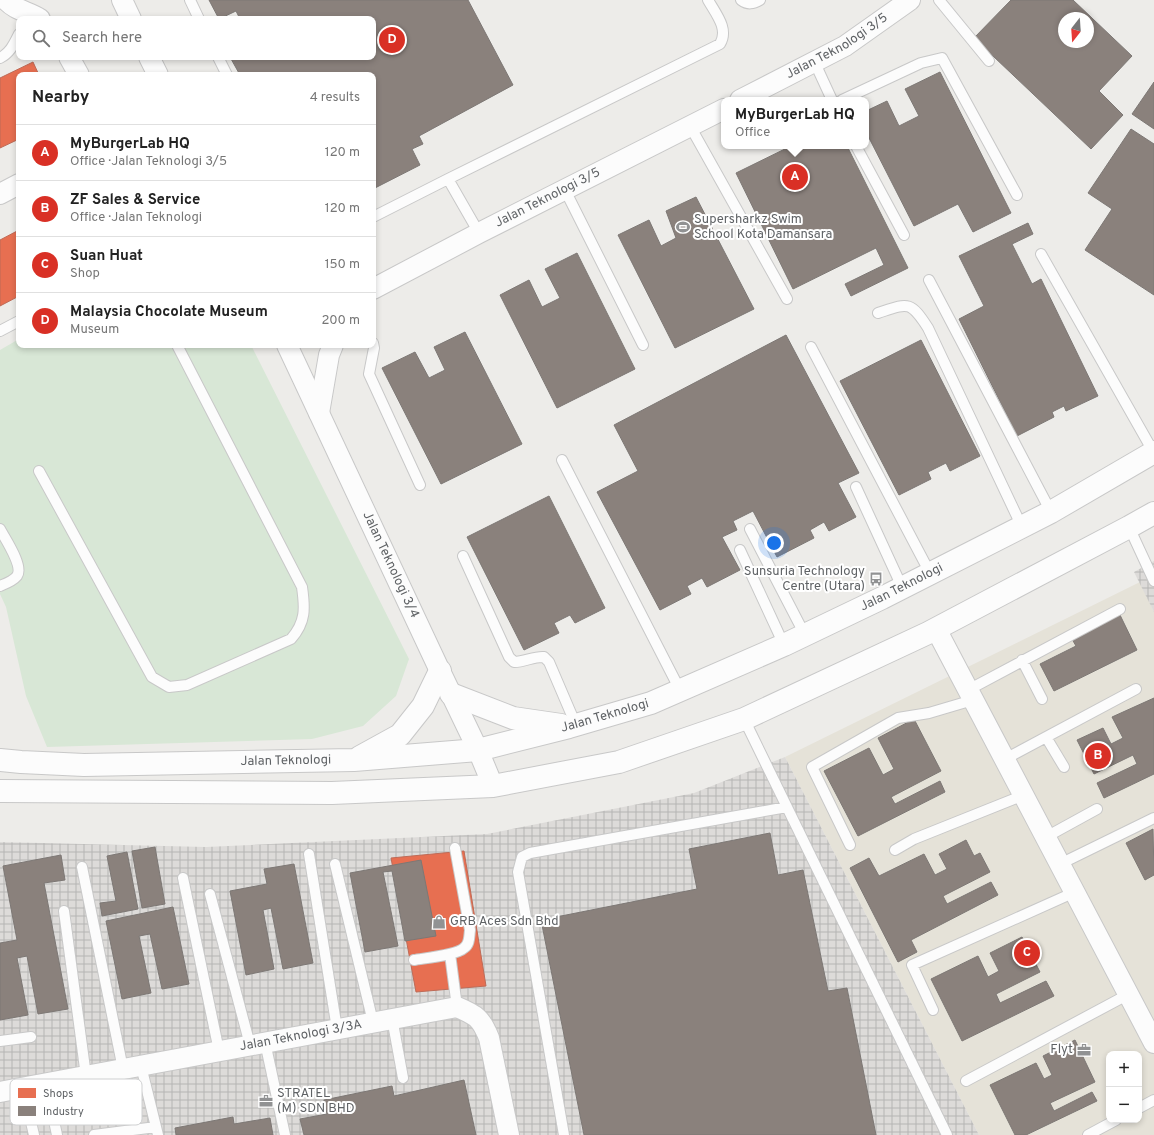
<!DOCTYPE html>
<meta charset="utf-8">
<style>
body{margin:0;font-family:Overpass,sans-serif;background:#f6f6f6;color:#222}
.controls{position:absolute;right:12px;bottom:12px;display:grid;overflow:hidden;border-radius:8px;box-shadow:0 2px 6px #0003}
.controls button{width:36px;height:36px;display:grid;place-items:center;padding:0;border:0;border-bottom:1px solid #e0e0e0;background:#fff;color:#222;font:20px sans-serif}
.compass{position:absolute;left:1058px;top:12px;width:36px;height:36px;border-radius:50%;background:#fff;box-shadow:0 2px 6px #0003;rotate:197deg}
.you{position:absolute;left:774px;top:543px;width:14px;height:14px;margin:-10px;border:3px solid #fff;border-radius:50%;background:#1a73e8;box-shadow:0 0 0 6px #1a73e833}
.badge{display:grid;place-items:center;width:26px;height:26px;border-radius:50%;background:#d93025;color:#fff;font-size:13px;font-weight:700}
.pin{position:absolute;translate:-50% -50%;border:2px solid #fff;box-shadow:0 1px 4px #0006}
.popup{position:absolute;left:721px;top:97px;width:148px;height:52px;box-sizing:border-box;display:grid;place-content:center;border-radius:8px;background:#fff;filter:drop-shadow(0 1px 3px #0005);font-size:13px;white-space:nowrap;color:#767676}
.popup b{font-size:15px;color:#222}
.popup::after{content:'';position:absolute;left:50%;top:100%;margin-left:-8px;border:8px solid transparent;border-top-color:#fff}
.list{margin:0;padding:0;list-style:none}
h2{display:flex;justify-content:space-between;align-items:center;height:52px;margin:0;padding:0 16px;font-size:17px}
h2 small{font-size:13px;font-weight:400;color:#767676}
.list li{display:grid;grid-template-columns:26px 1fr auto;gap:12px;align-items:center;box-sizing:border-box;height:56px;padding:0 16px;border-top:1px solid #e0e0e0}
.list b{display:block;font-size:15px;white-space:nowrap}
.list p{margin:0;font-size:13px;white-space:nowrap;color:#767676}
.list em{font-size:13px;font-style:normal;color:#767676}
.icon{flex:none;width:22px;height:22px;fill:none;stroke:currentColor;stroke-width:2;stroke-linecap:round;stroke-linejoin:round}
.map{position:relative;flex:none;width:1154px;height:1135px;overflow:hidden}
.search{position:absolute;background:#fff;box-shadow:0 2px 6px #0003;left:16px;top:16px;width:360px;height:44px;display:flex;align-items:center;gap:10px;box-sizing:border-box;padding:0 14px;border-radius:8px;color:#767676;font-size:15px}
.panel{position:absolute;background:#fff;box-shadow:0 2px 6px #0003;left:16px;top:72px;width:360px;height:276px;border-radius:8px}
.map>svg:first-child{display:block}
.commercial{fill:#e5e2d8;fill-rule:evenodd}
.industrial{fill:url(#industrial-grid)}
.green{fill:#d8e7d6}
.shops{fill:#e76f51;stroke:#be6b57}
.industry{fill:#8a817c;stroke:#7d7875;fill-rule:evenodd}
.lines{fill:none;stroke-linecap:round;stroke-linejoin:round}
.service-casing{stroke:#c8c8c8;stroke-width:12}
.minor-casing{stroke:#c8c8c8;stroke-width:22}
.tertiary-casing{stroke:#c8c8c8;stroke-width:24}
.service{stroke:#fcfcfc;stroke-width:10}
.minor{stroke:#fcfcfc;stroke-width:20}
.tertiary{stroke:#fcfcfc;stroke-width:22}
.labels{text-anchor:middle;dominant-baseline:central;stroke-width:4;stroke-linejoin:round;paint-order:stroke}
.street-label{font-size:13px;fill:#5f6265;stroke:#fff}
.poi-label{font-size:13px;fill:#5f6265;stroke:#fff;text-anchor:start}
.key{fill:#fff;stroke:#cfd0d1;stroke-width:1}
.key-label{font-size:11px;fill:#5f6265}
</style>
<div class="map">
<svg width="1154" height="1135" viewBox="0 0 1154 1135">
<defs>
<pattern id="industrial-grid" width="8" height="8" patternUnits="userSpaceOnUse"><rect width="8" height="8" fill="#dddbd9"/><path d="M0 4h8M4 0v8" fill="none" stroke="#b6b5b4"/></pattern>
</defs>
<rect width="100%" height="100%" fill="#edece9"/>
<path class="commercial" d="M1140,582L1154,612V1135H979L785,757ZM1109,1054H1139V1120H1109Z"/>
<path class="industrial" d="M1154,561V612L1134,572Z
M785,757L979,1135H0V842L206,847L487,834L694,793Z"/>
<path class="green" d="M19,339V345H251L409,659L396,696L363,726L312,739L47,747L26,696L6,607L0,594V350Z"/>
<path class="shops" d="M33,62L39,75H19V139L0,148V78Z
M19,230V296L0,306V240Z
M464,851L486,986L416,992L391,858Z"/>
<path class="industry" d="M209,0H468L513,85L419,136L423,144L412,149L420,165L373,189V75H240L230,57H373V19H240L236,11L219,19Z
M1011,0H1073L1132,56L1099,91L1123,115L1091,149L974,38ZM1064,18H1088V42H1064Z
M940,72L1011,213L973,232L958,204L914,226L866,132V111L887,101L899,126L919,116L905,89Z
M1154,82V129L1132,114Z
M1131,129L1154,144V295L1085,250L1112,209L1088,193Z
M791,146H847L908,268L851,296L845,284L884,265L876,248L793,289L736,173Z
M696,197L754,309L675,348L618,235L649,220L661,246L676,238L666,211Z
M1028,223L1033,234L1012,244L1032,284L1041,279L1098,396L1066,411L1064,406L1052,412L1054,417L1017,436L959,319L984,306L959,256Z
M577,253L635,369L557,408L500,295L529,280L542,307L560,298L545,269Z
M465,332L522,444L441,484L382,368L415,352L429,378L445,370L434,347Z
M786,335L859,473L838,483L856,517L829,531L824,522L810,530L814,538L777,557L753,511L733,521L737,530L722,537L740,570L707,587L702,578L687,586L691,594L660,610L597,492L638,471L614,425Z
M921,340L980,456L950,471L946,463L928,472L931,479L899,495L840,381Z
M549,496L605,608L575,623L570,615L554,623L559,633L524,650L467,537Z
M1120,615L1137,650L1054,691L1040,664L1076,646L1072,639Z
M1154,698V774L1104,798L1097,783L1137,764L1133,755L1094,774L1077,740L1103,728L1111,744L1123,738L1112,717Z
M914,719L941,771L891,797L895,804L940,781L945,792L858,836L824,771L869,748L883,775L894,769L878,738Z
M1153,829L1154,875L1145,880L1126,843Z
M770,833L778,875L803,870L828,991L847,988L876,1135H584L541,920L697,889L689,849Z
M966,840L974,856L980,853L990,872L943,896L947,904L991,882L998,895L911,940L917,952L898,962L850,868L869,858L879,876L924,854L935,875L947,869L939,854Z
M155,847L165,904L142,908L132,851Z
M127,852L138,909L102,916L100,903L116,901L107,856Z
M61,855L65,880L44,883L68,1009L38,1014L27,956L17,958L28,1015L0,1020V943L17,940L3,866Z
M421,860L436,936L405,941L392,871L383,872L398,946L365,952L350,873Z
M294,864L313,963L283,969L271,908L263,910L274,969L246,975L230,891L267,884L264,869Z
M173,907L189,984L162,989L150,934L139,936L151,993L122,999L106,921Z
M1022,937L1040,972L996,994L1000,1003L1046,981L1054,996L962,1041L931,979L978,956L988,977L999,971L990,953Z
M1075,1040L1095,1082L1050,1103L1054,1111L1092,1092L1097,1101L1026,1135H1015L990,1085L1036,1063L1044,1079L1052,1075L1043,1056Z
M464,1080L476,1135H304L300,1119L327,1114L324,1100L392,1086L394,1096Z
M233,1117L234,1124L270,1118L273,1135H176L175,1128Z"/>
<g class="lines">
<g class="service-casing">
<path id="service" d="M190,0L199,19
M741,0C748,5 753,4 760,0
M939,0L989,61
M218,57L227,75
M0,58C10,53 14,44 19,34
M814,61L832,100
M842,100L921,63L942,58L1017,195
M690,126L787,299
M856,146L904,235
M448,179L479,233
M565,190L643,345
M373,217L448,179L720,44C729,29 716,14 708,0
M1041,254L1154,453
M929,280L1051,512
M878,313C908,303 910,300 928,328L1022,527
M0,331L19,321
M373,343L374,348L369,374L420,485
M811,347L930,573
M562,460L680,690
M39,471L152,677L169,687L187,685L291,639C306,622 305,608 302,587L177,345
M856,487L902,587
M1129,527L1154,581
M0,529C5,539 24,566 17,576C13,581 5,584 0,586
M750,529L805,635
M740,550L784,645
M463,556L509,657L514,662C525,662 534,656 544,657L549,662L576,725
M1022,660L1042,699
M968,690L1120,609
M744,719L947,1135
M1046,737L1064,767
M1005,759L1136,689
M1046,837L1097,809
M850,845L812,767L898,718L929,713L973,700
M895,850L914,839L1024,795
M309,854L337,1029
M335,864L373,1022
M1060,864L1154,818
M82,867L123,1069
M183,878L219,1051
M210,894L250,1045
M64,911L86,1076
M450,954L457,1007
M414,960C425,958 457,955 464,948C470,944 469,937 470,930L455,848
M933,1010L912,965L1075,892
M392,1018L403,1078
M0,1041L31,1037
M265,1042L285,1135
M141,1066L158,1135
M966,1081L1129,994
M46,1083L57,1135
M23,1088L34,1135
M1139,1108L1154,1100
M94,1135L156,1127
M564,1135L518,872L522,857L530,853L787,807
M1088,1135L1116,1120"/>
</g>
<g class="minor-casing">
<g id="minor">
<path d="M6,0C16,11 28,11 40,19"/>
<path d="M122,0L131,19"/>
<path d="M69,57L79,75"/>
<path d="M149,57L158,75"/>
<path id="s1" d="M740,100L845,46L910,0"/>
<path d="M0,194L19,184"/>
<path id="s2" d="M373,289L479,233L724,109"/>
<path id="s3" d="M287,345L440,671L478,750L493,786"/>
<path d="M319,413L329,355L333,345"/>
<path d="M936,629L1154,1043"/>
<path id="s4" d="M0,1092L457,1007C476,1015 481,1018 489,1038L509,1135"/>
</g>
</g>
<g class="tertiary-casing">
<g id="tertiary">
<path d="M451,694L513,718L561,725"/>
<path d="M360,757L400,735L423,706L440,671"/>
<path id="s5" d="M0,760L21,762L84,765L354,760L478,750L569,727L651,703L784,645L882,598L1051,512L1154,452"/>
<path d="M0,791L332,793L493,786L619,762L744,719L928,633L1129,527L1154,513"/>
</g>
</g>
<use href="#service" class="service"/>
<use href="#minor" class="minor"/>
<use href="#tertiary" class="tertiary"/>
</g>
<defs>
<g id="stadium-bare" transform="scale(1.08)"><path d="M0-5a6.5 5 0 1 0 0 10a6.5 5 0 1 0 0-10ZM-3.5-1.8h7v3.6h-7Z" fill="#919293" stroke="#fff" stroke-width="2.5" paint-order="stroke"/></g>
<g id="bus-bare" transform="scale(1.08)"><path d="M-5-6H5V4H4V6H2V4H-2V6H-4V4H-5ZM-3.5-4V0h7V-4ZM-3.5 1.2v1.5H-2V1.2ZM2 1.2v1.5H3.5V1.2Z" fill="#919293" stroke="#fff" stroke-width="2.5" paint-order="stroke"/></g>
<g id="shop-bare" transform="scale(1.08)"><path d="M-5-2.5h2.3a2.7 3.5 0 0 1 5.4 0H5L5.5 6h-11ZM-1.5-2.5h3a1.5 2.3 0 0 0-3 0Z" fill="#919293" stroke="#fff" stroke-width="2.5" paint-order="stroke"/></g>
<g id="office-bare" transform="scale(1.08)"><path d="M-6-3h4V-5.5h4V-3h4V5H-6ZM-1-4.5V-3h2v-1.5ZM-6 0V1H6V0Z" fill="#919293" stroke="#fff" stroke-width="2.5" paint-order="stroke"/></g>
</defs>
<g fill-rule="evenodd">
<use href="#stadium-bare" x="683" y="227"/>
<use href="#bus-bare" x="876" y="579"/>
<use href="#shop-bare" x="439" y="922"/>
<use href="#office-bare" x="1084" y="1050"/>
<use href="#office-bare" x="266" y="1101"/>
</g>
<g class="labels">
<g class="street-label">
<text stroke="none"><textPath href="#s1" startOffset="111">Jalan Teknologi 3/5</textPath></text>
<text stroke="none"><textPath href="#s2" startOffset="197">Jalan Teknologi 3/5</textPath></text>
<text stroke="none"><textPath href="#s3" startOffset="243">Jalan Teknologi 3/4</textPath></text>
<text stroke="none"><textPath href="#s5" startOffset="934">Jalan Teknologi</textPath></text>
<text stroke="none"><textPath href="#s5" startOffset="610">Jalan Teknologi</textPath></text>
<text stroke="none"><textPath href="#s5" startOffset="286">Jalan Teknologi</textPath></text>
<text stroke="none"><textPath href="#s4" startOffset="306">Jalan Teknologi 3/3A</textPath></text>
</g>
<g class="poi-label">
<text x="694" y="220">Supersharkz Swim<tspan x="694" dy="15">School Kota Damansara</tspan></text>
<text x="865" y="572" text-anchor="end">Sunsuria Technology<tspan x="865" dy="15">Centre (Utara)</tspan></text>
<text x="450" y="922">GRB Aces Sdn Bhd</text>
<text x="1073" y="1050" text-anchor="end">Flyt</text>
<text x="277" y="1094">STRATEL<tspan x="277" dy="15">(M) SDN BHD</tspan></text>
</g>
</g>
<rect x="10" y="1079" width="132" height="46" rx="6" class="key"/>
<rect x="18" y="1088" width="18" height="10" fill="#e76f51"/>
<rect x="18" y="1106" width="18" height="10" fill="#8a817c"/>
<g class="key-label">
<text x="43" y="1097">Shops</text>
<text x="43" y="1115">Industry</text>
</g>
</svg>
<div class="controls">
<button>+</button>
<button>−</button>
</div>
<svg class="compass" viewBox="-18 -18 36 36"><path d="M0-13l5 13h-10z" fill="#e53935"/><path d="M0 13l5-13h-10z" fill="#767676"/></svg>
<div class="you"></div>
<div class="pin badge" style="left:795px;top:177px">A</div>
<div class="popup"><b>MyBurgerLab HQ</b>Office</div>
<div class="pin badge" style="left:1098px;top:756px">B</div>
<div class="pin badge" style="left:1027px;top:953px">C</div>
<div class="pin badge" style="left:392px;top:40px">D</div>
<div class="search"><svg class="icon" aria-label="search" viewBox="0 0 24 24"><circle cx="10" cy="10" r="6"/><path d="M15 15l6 6"/></svg>Search here</div>
<section class="panel">
<h2>Nearby<small>4 results</small></h2>
<ul class="list">
<li><span class="badge">A</span><div><b>MyBurgerLab HQ</b><p>Office · Jalan Teknologi 3/5</p></div><em>120 m</em></li>
<li><span class="badge">B</span><div><b>ZF Sales &amp; Service</b><p>Office · Jalan Teknologi</p></div><em>120 m</em></li>
<li><span class="badge">C</span><div><b>Suan Huat</b><p>Shop</p></div><em>150 m</em></li>
<li><span class="badge">D</span><div><b>Malaysia Chocolate Museum</b><p>Museum</p></div><em>200 m</em></li>
</ul>
</section>
</div>
